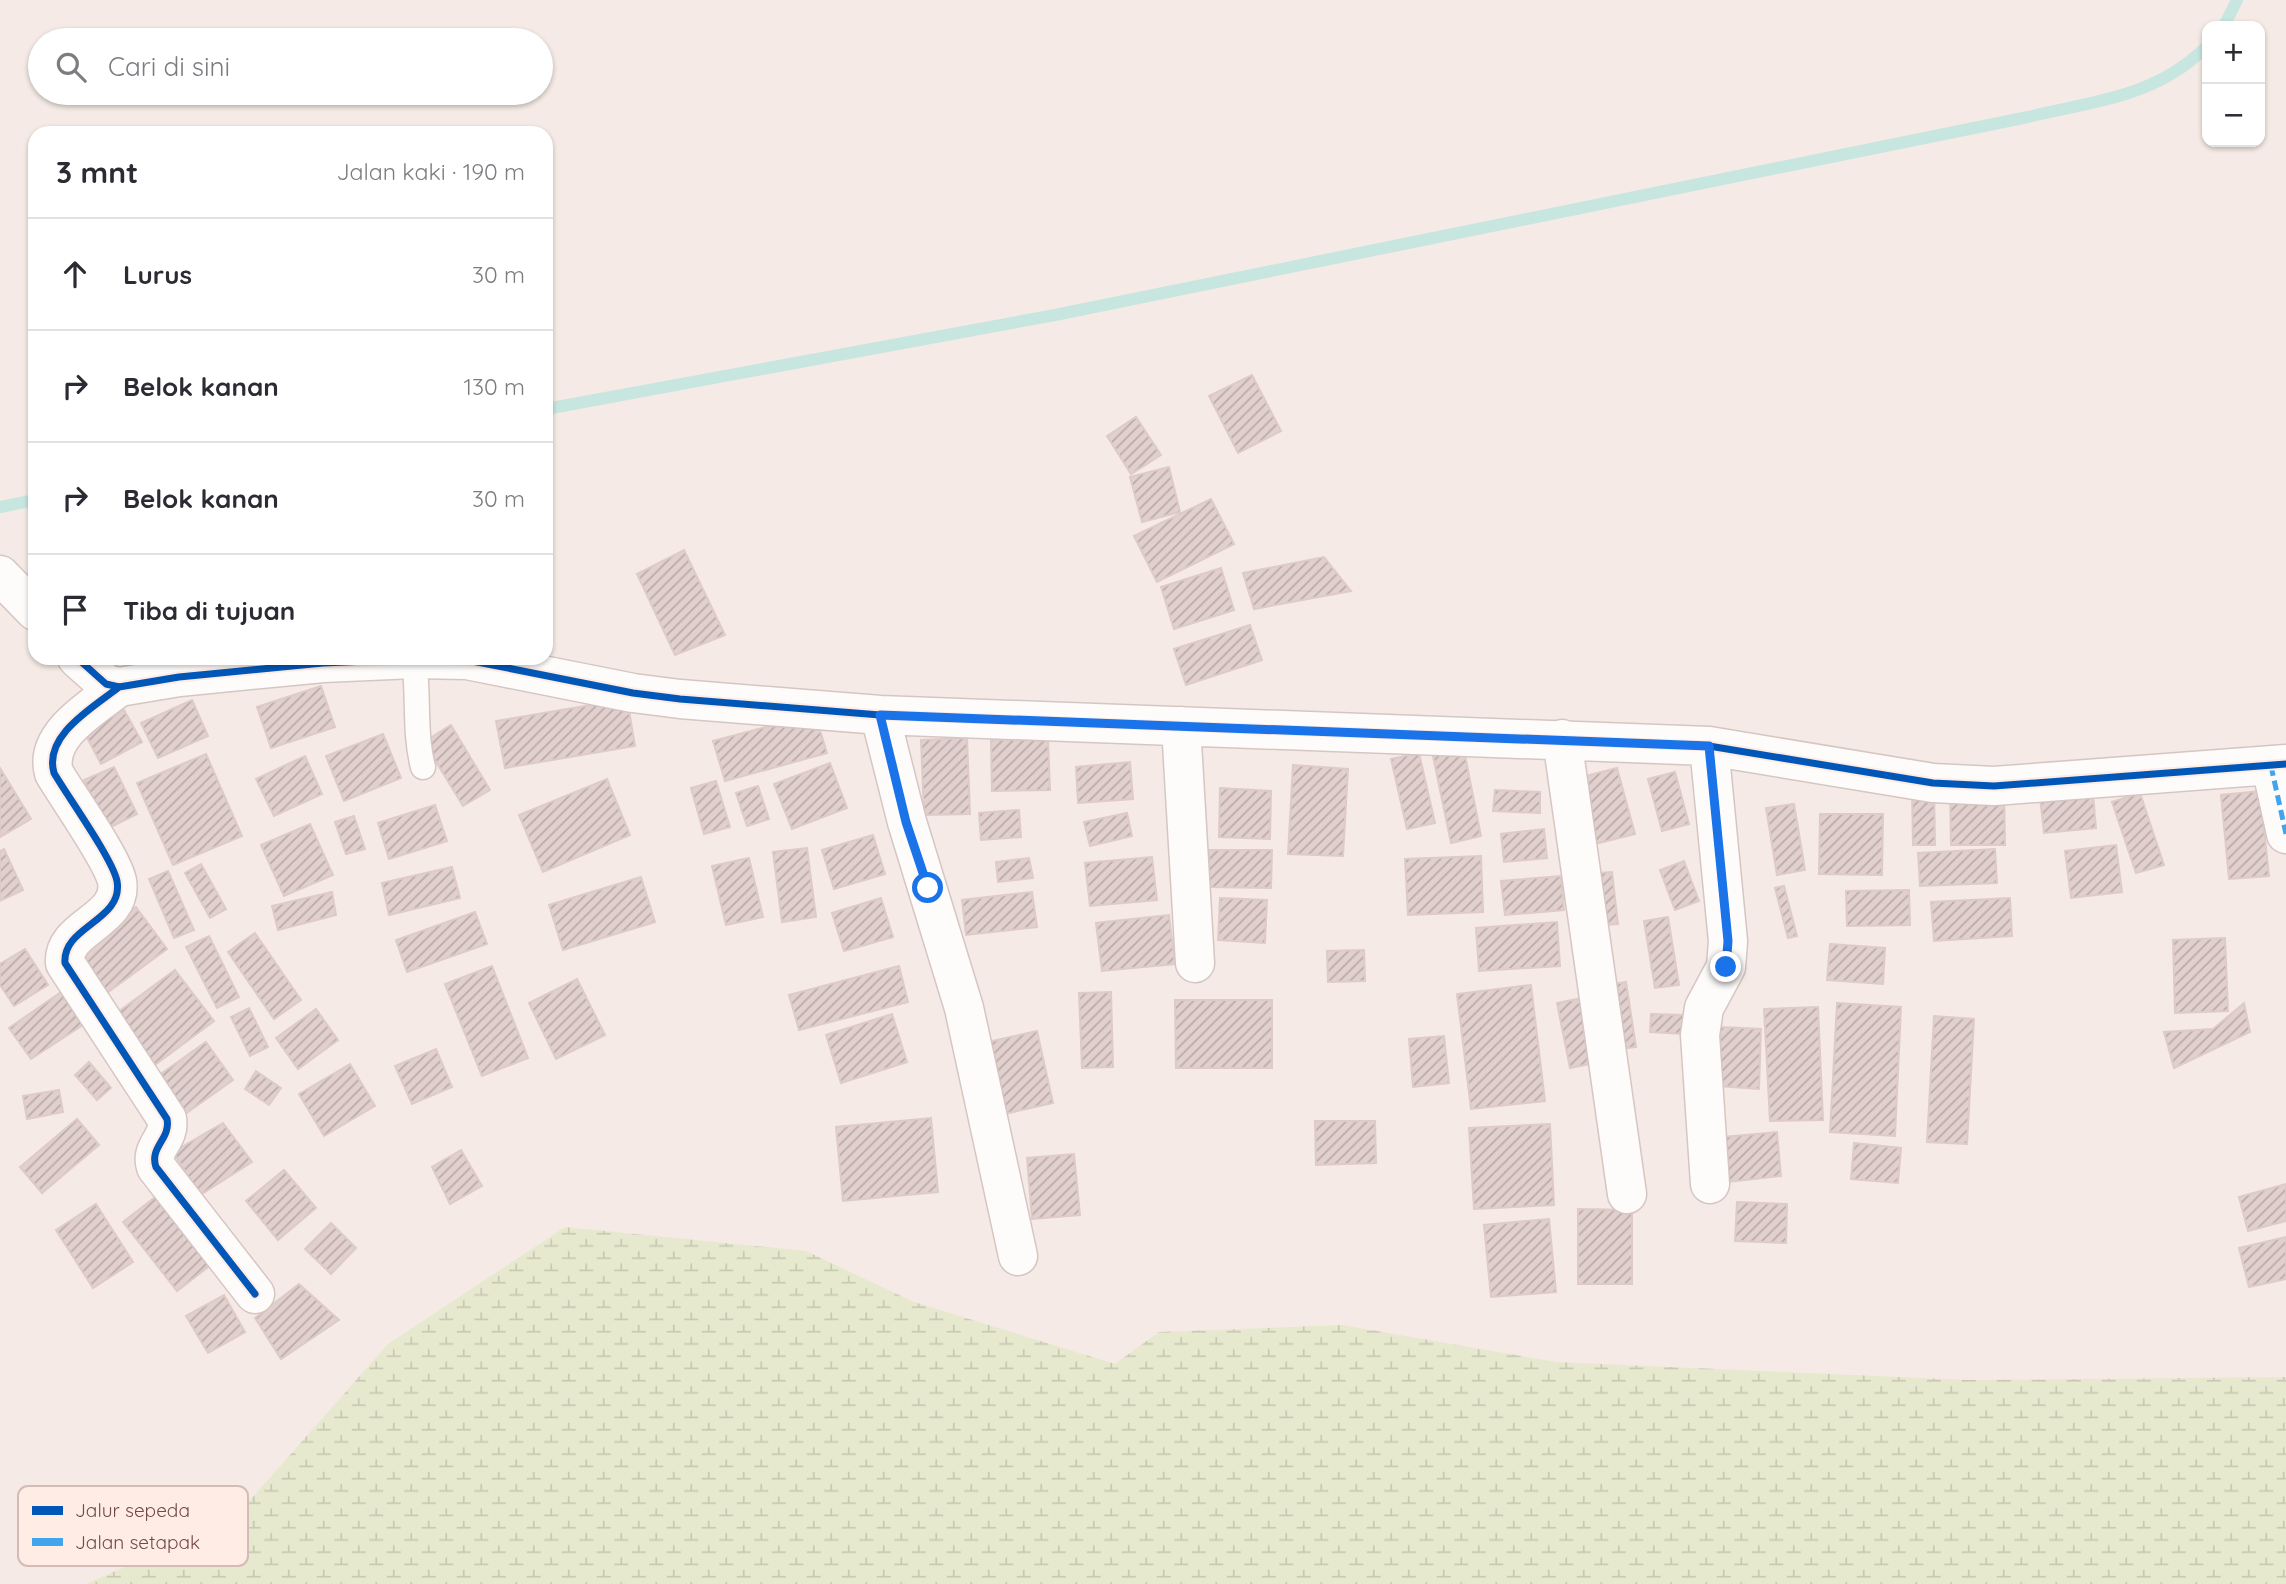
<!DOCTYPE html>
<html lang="id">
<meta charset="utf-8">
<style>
body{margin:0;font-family:Quicksand,sans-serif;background:#f2f2f3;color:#2b2b33}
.controls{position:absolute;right:21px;top:21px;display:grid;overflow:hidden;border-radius:14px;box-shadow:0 2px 5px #0004}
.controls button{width:63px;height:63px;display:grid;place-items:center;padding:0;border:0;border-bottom:2px solid #e1e1e2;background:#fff;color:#2b2b33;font:35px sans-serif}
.stop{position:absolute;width:21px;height:21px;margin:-16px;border:5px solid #1a73e8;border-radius:50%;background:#fff}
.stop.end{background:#1a73e8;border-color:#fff;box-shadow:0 2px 7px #0008}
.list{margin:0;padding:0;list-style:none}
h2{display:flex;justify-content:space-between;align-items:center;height:91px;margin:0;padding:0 28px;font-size:30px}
h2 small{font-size:23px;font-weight:400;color:#7c7c81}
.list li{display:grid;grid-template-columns:46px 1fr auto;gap:21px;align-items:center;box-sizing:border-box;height:112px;padding:0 28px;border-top:2px solid #e1e1e2}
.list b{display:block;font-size:26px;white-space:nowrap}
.list em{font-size:23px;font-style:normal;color:#7c7c81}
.icon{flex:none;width:38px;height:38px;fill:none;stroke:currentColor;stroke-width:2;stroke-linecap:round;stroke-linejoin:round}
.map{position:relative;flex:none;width:2286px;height:1584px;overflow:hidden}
.search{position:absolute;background:#fff;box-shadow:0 2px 5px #0004;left:28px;top:28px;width:525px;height:77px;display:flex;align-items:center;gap:18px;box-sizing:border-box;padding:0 24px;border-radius:38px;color:#7c7c81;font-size:26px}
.panel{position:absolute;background:#fff;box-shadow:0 2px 5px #0004;left:28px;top:126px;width:525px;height:539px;border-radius:21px}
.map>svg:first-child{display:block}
.wetland{fill:url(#wetland-marsh)}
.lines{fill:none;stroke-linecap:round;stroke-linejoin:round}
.stream{stroke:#c7e6df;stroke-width:12}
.building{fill:url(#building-hatch);stroke:#decbc7;stroke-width:2}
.lane-casing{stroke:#d6c6c3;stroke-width:27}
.street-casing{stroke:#d6c6c3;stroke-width:41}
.lane{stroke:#fefcfb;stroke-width:24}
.street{stroke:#fefcfb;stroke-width:38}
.quiet{stroke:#42a4ec;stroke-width:5;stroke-dasharray:10 5;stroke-linecap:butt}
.cycleway-casing{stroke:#ffece4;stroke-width:11}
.cycleway{stroke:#0057b8;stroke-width:7}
.route{stroke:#1a73e8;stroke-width:9}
.key{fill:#ffece4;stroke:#d4bbb5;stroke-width:2}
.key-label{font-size:19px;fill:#714947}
</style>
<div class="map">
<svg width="2286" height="1584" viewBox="0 0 2286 1584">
<defs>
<pattern id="wetland-marsh" width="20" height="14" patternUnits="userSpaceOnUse" patternTransform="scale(1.75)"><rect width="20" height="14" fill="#e7e9cf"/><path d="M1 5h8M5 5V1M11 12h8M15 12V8" fill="none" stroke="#c9c9b3"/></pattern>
<pattern id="building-hatch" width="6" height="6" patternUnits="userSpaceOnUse" patternTransform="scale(1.75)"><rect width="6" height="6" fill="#e1d0cd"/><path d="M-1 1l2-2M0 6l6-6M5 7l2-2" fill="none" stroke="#bbaba8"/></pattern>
</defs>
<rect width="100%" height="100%" fill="#f5eae5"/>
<path class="wetland" d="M565,1227L806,1251L914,1302L1115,1364L1159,1332L1342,1325L1556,1362L1968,1380L2286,1377V1584H86L129,1565L203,1553L388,1344Z"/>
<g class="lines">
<path class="stream" d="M2224,26L2237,0
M546,409L1055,315L2028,117C2094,101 2157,97 2207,46
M0,507L35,500"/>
</g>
<path class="building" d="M1252,375L1281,431L1238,453L1209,396Z
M1136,417L1161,455L1131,474L1107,436Z
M1169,467L1180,512L1142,522L1130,477Z
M1211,499L1234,544L1157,582L1134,536Z
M684,550L725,635L675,655L637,574Z
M1324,557L1351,591L1254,609L1243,573Z
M1221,568L1234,610L1174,629L1161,587Z
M1250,625L1262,660L1186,685L1174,649Z
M321,686L335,727L271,748L257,707Z
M627,699L635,746L505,768L496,721Z
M192,700L208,736L158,758L141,723Z
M124,710L142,742L101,764L84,732Z
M815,714L827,753L725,781L713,741Z
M451,725L490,790L463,806L424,742Z
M383,734L401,778L344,801L326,756Z
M967,738L970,814L924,815L921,740Z
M1048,739L1050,790L992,791L991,740Z
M1464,750L1481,836L1451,843L1433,756Z
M1419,753L1435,823L1407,829L1391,759Z
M206,754L242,836L173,865L137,783Z
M305,756L322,794L274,816L256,779Z
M1130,762L1133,799L1078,803L1076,767Z
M830,763L847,808L792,829L774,784Z
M1293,765L1348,769L1343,856L1288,854Z
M114,767L137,814L107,829L84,780Z
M0,768L31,819L0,837Z
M1617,768L1635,834L1591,845L1574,779Z
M1675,772L1689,824L1662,831L1648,779Z
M607,779L630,835L543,872L519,815Z
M716,781L730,827L704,834L691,788Z
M2092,783L2096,828L2044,833L2039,788Z
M758,786L769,819L747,826L736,793Z
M1220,788L1271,791L1270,839L1219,837Z
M1912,788H1934L1935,845H1913Z
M1950,789H2004L2005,845H1951Z
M1495,790L1540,792V813L1493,811Z
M2260,791L2269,876L2229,879L2221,795Z
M2140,793L2164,865L2136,873L2112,802Z
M1794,804L1805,870L1777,875L1766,808Z
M435,805L447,841L389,859L378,823Z
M1019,810L1021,837L981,840L979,813Z
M1127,813L1132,836L1090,846L1084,822Z
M1820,814H1883L1882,875L1819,874Z
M354,816L365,849L346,854L335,822Z
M310,824L333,875L284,896L261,845Z
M1544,829L1547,858L1504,862L1501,834Z
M873,835L885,874L834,889L822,850Z
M2116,845L2122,892L2071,898L2065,851Z
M807,848L816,917L782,922L773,852Z
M4,849L23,890L0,901V851Z
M1995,849L1997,883L1920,886L1918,853Z
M1209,850H1272L1271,888L1209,887Z
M1481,856L1483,912L1408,915L1405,859Z
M1152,857L1157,900L1090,906L1085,863Z
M749,858L763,917L726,925L712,866Z
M1029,858L1033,878L998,882L996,862Z
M1684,861L1699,901L1675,910L1660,870Z
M201,864L226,909L210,918L185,873Z
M452,867L460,898L389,915L382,883Z
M168,871L194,930L174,938L149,879Z
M1612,872L1618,924L1602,925L1597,873Z
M1561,876L1564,910L1505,915L1501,881Z
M641,877L655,922L563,950L549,905Z
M1784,886L1797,936L1788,938L1775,888Z
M1909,890L1910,925L1847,926L1846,891Z
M332,892L336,915L278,930L272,906Z
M1032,892L1037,927L966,935L962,900Z
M881,898L893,937L844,951L832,913Z
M1220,898L1267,900L1265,943L1218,940Z
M2010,898L2012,936L1934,941L1931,902Z
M136,907L167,949L104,995L73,952Z
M475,912L487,944L407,972L396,940Z
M1169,915L1175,964L1102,971L1096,923Z
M1668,917L1679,985L1655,988L1644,921Z
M1557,922L1560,966L1479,971L1476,928Z
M255,933L301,1000L274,1019L228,952Z
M209,936L239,997L217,1008L186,947Z
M2225,938L2228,1011L2175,1013L2173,940Z
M1830,944L1885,948L1883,984L1827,980Z
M25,949L48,985L14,1006L0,985V964Z
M1364,950L1365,981L1328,982L1327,951Z
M492,966L528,1058L482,1076L445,984Z
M899,966L908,1002L799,1030L789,995Z
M175,970L214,1021L148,1070L110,1018Z
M577,979L605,1035L556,1059L529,1003Z
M1626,982L1636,1047L1614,1050L1604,986Z
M1531,985L1545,1101L1471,1109L1457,994Z
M70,986L92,1019L31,1059L9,1028Z
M1111,992L1113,1067L1082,1068L1079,993Z
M1587,997L1600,1062L1570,1068L1557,1003Z
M1175,1000H1272V1068H1176Z
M1837,1003L1901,1007L1895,1136L1830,1132Z
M2244,1003L2250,1032L2174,1068L2164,1032L2213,1029Z
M1818,1007L1823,1120L1770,1121L1764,1009Z
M249,1008L268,1047L250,1056L231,1017Z
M316,1009L338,1040L298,1069L276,1038Z
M892,1014L907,1062L841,1083L826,1035Z
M1651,1014L1685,1015L1684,1034L1650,1032Z
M1934,1016L1974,1019L1967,1144L1927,1142Z
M1720,1027L1761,1029L1759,1089L1717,1086Z
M1037,1031L1053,1103L1004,1114L988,1042Z
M1444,1036L1449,1083L1413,1087L1409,1039Z
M206,1042L233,1080L178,1119L151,1081Z
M436,1049L452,1087L412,1104L395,1066Z
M89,1062L111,1088L97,1100L75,1075Z
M350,1064L375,1106L324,1136L299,1094Z
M256,1071L281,1088L269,1105L245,1089Z
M59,1090L63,1112L27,1119L23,1096Z
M931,1118L938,1192L843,1201L836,1127Z
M77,1119L99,1145L42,1193L20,1167Z
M1315,1121H1375L1376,1163L1316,1165Z
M223,1123L252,1162L200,1195L173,1152Z
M1550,1124L1554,1205L1474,1209L1469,1128Z
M1777,1132L1781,1176L1728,1182L1724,1137Z
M1854,1143L1901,1148L1898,1183L1851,1179Z
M461,1150L482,1186L450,1204L432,1167Z
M1074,1154L1080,1215L1032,1219L1027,1158Z
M284,1170L316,1208L278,1240L246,1201Z
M2286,1184V1221L2248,1231L2239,1197Z
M158,1195L212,1264L177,1291L123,1222Z
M1737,1202L1787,1204L1786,1243L1735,1241Z
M96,1204L133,1262L93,1288L56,1230Z
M1578,1209L1632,1210V1284H1578Z
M1549,1219L1556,1292L1491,1297L1484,1225Z
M331,1223L356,1248L331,1274L305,1249Z
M2286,1237V1279L2249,1287L2239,1248Z
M299,1284L339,1320L281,1359L255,1318Z
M224,1295L245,1332L208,1353L186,1316Z"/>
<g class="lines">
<g class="lane-casing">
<path id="lane" d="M414,659C419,695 414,733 423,767"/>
</g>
<g class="street-casing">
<path id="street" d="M0,575L35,611
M77,658L106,684L119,687L179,677L323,663L414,659L467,660L633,693L680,699L880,715L1709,746L1933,783L1994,786L2286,764
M119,687C94,707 43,735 54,773C68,797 112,858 117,881C124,921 62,926 65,963L167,1119C171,1139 149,1147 156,1167L255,1294
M880,715L907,822L964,1008L1018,1256
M1181,726L1195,963
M1562,739L1627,1194
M1709,746L1728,941L1726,967L1704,1008L1700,1035L1710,1184
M2271,766L2286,834"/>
</g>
<use href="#lane" class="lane"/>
<use href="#street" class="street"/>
<path class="quiet" d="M2271,766L2286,834"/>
<g class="cycleway-casing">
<path id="cycleway" d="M77,658L106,684L119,687L179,677L323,663L414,659L467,660L633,693L680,699L880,715L1709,746L1933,783L1994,786L2286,764
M119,687C94,707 43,735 54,773C68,797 112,858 117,881C124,921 62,926 65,963L167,1119C171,1139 149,1147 156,1167L255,1294"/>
</g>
<use href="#cycleway" class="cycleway"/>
</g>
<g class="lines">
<path class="route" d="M928,888L906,822L880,715L1709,746L1728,941L1726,967"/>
</g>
<rect x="18" y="1486" width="230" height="80" rx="10" class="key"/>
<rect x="32" y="1506" width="31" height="9" fill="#0057b8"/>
<rect x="32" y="1538" width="31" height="8" fill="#42a4ec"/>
<g class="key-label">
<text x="75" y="1517">Jalur sepeda</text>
<text x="75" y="1549">Jalan setapak</text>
</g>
</svg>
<div class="controls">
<button>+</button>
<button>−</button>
</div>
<div class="stop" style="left:928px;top:888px"></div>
<div class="stop end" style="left:1726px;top:967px"></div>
<div class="search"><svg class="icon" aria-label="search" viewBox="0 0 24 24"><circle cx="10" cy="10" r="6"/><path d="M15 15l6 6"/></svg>Cari di sini</div>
<section class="panel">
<h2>3 mnt<small>Jalan kaki · 190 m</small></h2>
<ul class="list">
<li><svg class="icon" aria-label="ahead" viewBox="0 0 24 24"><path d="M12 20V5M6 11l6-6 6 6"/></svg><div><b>Lurus</b></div><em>30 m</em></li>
<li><svg class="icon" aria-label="right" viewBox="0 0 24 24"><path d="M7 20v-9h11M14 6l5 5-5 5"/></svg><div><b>Belok kanan</b></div><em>130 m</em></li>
<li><svg class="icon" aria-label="right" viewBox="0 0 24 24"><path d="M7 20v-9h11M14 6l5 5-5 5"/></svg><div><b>Belok kanan</b></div><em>30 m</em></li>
<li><svg class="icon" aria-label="arrive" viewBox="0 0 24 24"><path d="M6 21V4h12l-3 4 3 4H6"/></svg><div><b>Tiba di tujuan</b></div></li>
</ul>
</section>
</div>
